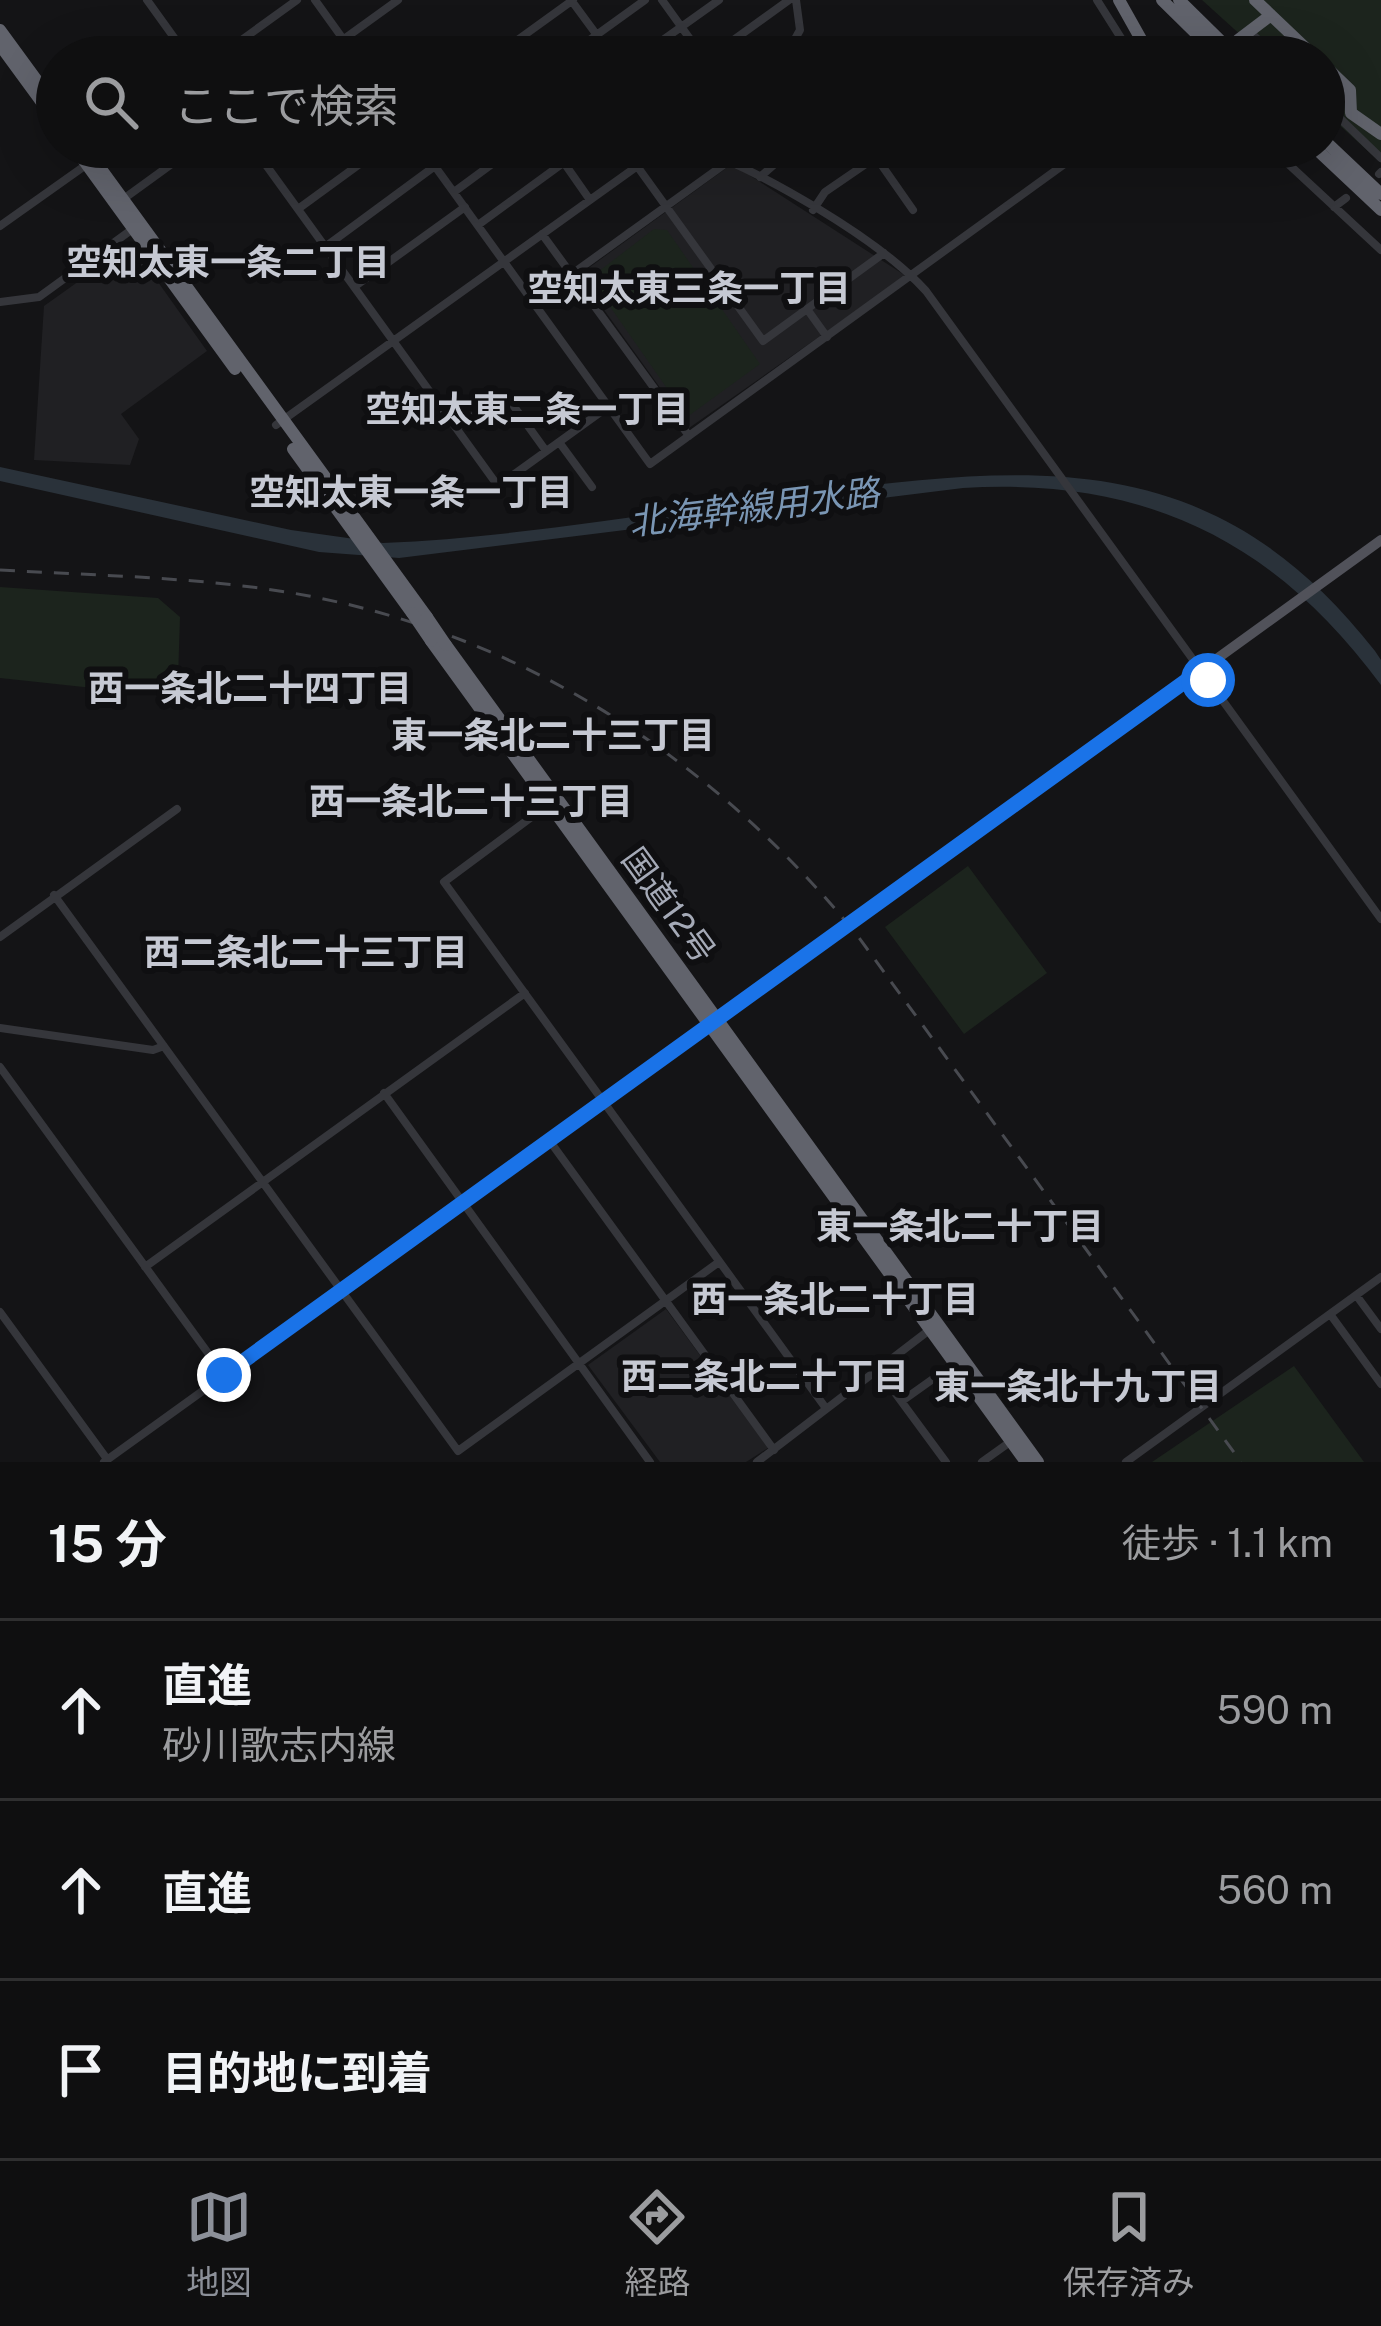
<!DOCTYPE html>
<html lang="ja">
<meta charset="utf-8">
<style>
body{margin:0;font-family:"Public Sans","Noto Sans JP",sans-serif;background:#181819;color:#f1f3f6}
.stop{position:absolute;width:36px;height:36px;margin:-27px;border:9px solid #1a73e8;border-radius:50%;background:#fff}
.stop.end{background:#1a73e8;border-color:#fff;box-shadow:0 3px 12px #0008}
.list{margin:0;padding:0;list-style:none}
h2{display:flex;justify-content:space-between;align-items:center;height:156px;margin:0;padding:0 48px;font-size:51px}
h2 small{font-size:39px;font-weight:400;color:#9b9c9f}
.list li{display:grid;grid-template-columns:78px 1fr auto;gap:36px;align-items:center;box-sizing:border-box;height:180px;padding:0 48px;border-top:3px solid #2f2f30}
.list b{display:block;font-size:45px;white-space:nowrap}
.list p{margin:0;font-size:39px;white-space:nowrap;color:#9b9c9f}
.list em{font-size:39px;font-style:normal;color:#9b9c9f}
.icon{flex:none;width:66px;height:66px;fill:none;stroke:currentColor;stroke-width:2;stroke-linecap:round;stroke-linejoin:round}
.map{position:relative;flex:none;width:1381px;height:1462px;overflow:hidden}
.search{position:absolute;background:#0f0f10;box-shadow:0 12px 48px #0002;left:36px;right:36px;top:36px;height:132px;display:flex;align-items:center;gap:30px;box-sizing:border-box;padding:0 42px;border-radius:66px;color:#9b9c9f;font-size:45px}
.sheet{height:696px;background:#0f0f10}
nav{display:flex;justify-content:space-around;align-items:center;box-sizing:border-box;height:168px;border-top:3px solid #2f2f30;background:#0f0f10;font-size:33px;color:#9b9c9f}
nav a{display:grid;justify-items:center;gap:6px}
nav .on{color:#8c9099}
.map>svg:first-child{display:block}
.built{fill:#202023}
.green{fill:#1c241d}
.water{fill:#2a323a}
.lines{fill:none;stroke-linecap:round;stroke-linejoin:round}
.minor{stroke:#35363b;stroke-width:8}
.major{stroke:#51525a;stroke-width:10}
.highway{stroke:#61636c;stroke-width:12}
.rail{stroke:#484a50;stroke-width:3;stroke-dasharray:15 12;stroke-linecap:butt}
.major-bridge{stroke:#51525a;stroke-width:10}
.highway-bridge{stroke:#61636c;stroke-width:12}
.route{stroke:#1a73e8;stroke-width:15}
.labels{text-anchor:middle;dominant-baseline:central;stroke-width:12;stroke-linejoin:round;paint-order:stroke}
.street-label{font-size:33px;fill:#a5aab7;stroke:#0f0f11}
.neighbourhood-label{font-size:36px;font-weight:bold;fill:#c6c9d3;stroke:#0f0f11}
.water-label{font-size:36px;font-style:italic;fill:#7a96b4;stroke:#0f0f11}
</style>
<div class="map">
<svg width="1381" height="1462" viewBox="0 0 1381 1462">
<rect width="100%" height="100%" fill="#141416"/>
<path class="built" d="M732,164L906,276L689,428L579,275Z
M131,244L207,351L121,414L139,439L130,465L34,460L44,306Z
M666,1309L768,1448L746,1462H660L588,1365Z"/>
<path class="green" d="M1202,0H1381V163L1324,111V57H1265Z
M654,229L667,230L760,364L687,417L590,278Z
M0,587L158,598L180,617L178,679L121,691L0,678Z
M968,866L1047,973L964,1034L885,927Z
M1294,1366L1364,1462H1152Z"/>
<path class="water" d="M0,467L291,530L383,543C527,537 673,509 816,492C1045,463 1217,449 1375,651L1381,660V685C1274,540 1144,477 963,488L399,558L319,552L0,481Z"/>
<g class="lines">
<path class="minor" d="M147,0L188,57
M315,0L356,57
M571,0L613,57
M662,0L703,57
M1097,0L1133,57
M1250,32L1276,57
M218,57L297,0
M319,57L398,0
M494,57L573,0
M566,57L645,0
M639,57L719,0
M710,57L789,0
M785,57L800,30L796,0
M1324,103L1381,158
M253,147L498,486L609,406
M421,147L650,464L1088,147
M553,147L590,200
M694,147C761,171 878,238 926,291L1381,919
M869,147L913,210
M1270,147L1381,250
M428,157L442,147
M637,166L763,341L884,253
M1379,174L1381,172
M760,177L794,147
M454,192L515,147
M122,200L195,147
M1334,207L1346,198
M298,209L383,147
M813,210L825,192L876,157
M478,225L585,147
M0,226L86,165
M542,234L689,436
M325,247L435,166
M572,274L729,161
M354,287L465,207
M0,302L39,297L134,228
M807,309L827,337
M276,425L664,147
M456,428L505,394L546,451
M559,442L592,487
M549,804L444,882L825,1407
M54,895L458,1451L719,1262
M0,937L177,809
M0,1028L153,1050L164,1046
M0,1067L224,1375
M384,1093L650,1462
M549,1140L774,1450
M145,1267L525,993
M1356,1295L1381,1329
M0,1312L107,1459
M1330,1314L1381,1384
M876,1367L946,1462
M902,1401L954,1364
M104,1462L708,1027
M757,1462L932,1328
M982,1462L1010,1442
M1126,1462L1381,1277"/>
<path class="major" d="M1005,812L1381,540
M714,1022L760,989"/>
<path class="highway" d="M1119,0L1151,57
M1162,0L1220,57
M1179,0L1237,57
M1255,0L1315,57
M0,30L57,108
M1238,40L1271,15
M0,45L57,123
M1324,65L1350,90L1351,113L1381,134
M1324,140L1381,194
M74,147L235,369
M85,147L427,617
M1314,147L1381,210
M293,449L412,613
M431,641L1026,1462
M446,645L1038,1462"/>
<path class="rail" d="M0,570C103,576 208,577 309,596C529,638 717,763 857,935L1241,1462"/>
<path class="major-bridge" d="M760,989L1005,812"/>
<path class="highway-bridge" d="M412,613L431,641
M427,617L446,645"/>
</g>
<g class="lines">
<path class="route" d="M224,1375L1201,670L1208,680"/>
</g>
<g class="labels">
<g class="street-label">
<text transform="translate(669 905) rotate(54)">国道12号</text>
</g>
<g class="neighbourhood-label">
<text x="228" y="262">空知太東一条二丁目</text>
<text x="689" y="288">空知太東三条一丁目</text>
<text x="527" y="409">空知太東二条一丁目</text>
<text x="411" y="492">空知太東一条一丁目</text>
<text x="250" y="688">西一条北二十四丁目</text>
<text x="553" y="735">東一条北二十三丁目</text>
<text x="471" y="801">西一条北二十三丁目</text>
<text x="306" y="952">西二条北二十三丁目</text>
<text x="960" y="1226">東一条北二十丁目</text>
<text x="835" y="1299">西一条北二十丁目</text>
<text x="765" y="1376">西二条北二十丁目</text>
<text x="1078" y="1386">東一条北十九丁目</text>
</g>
<g class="water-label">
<text transform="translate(754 507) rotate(-7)">北海幹線用水路</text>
</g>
</g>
</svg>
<div class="stop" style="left:1208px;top:680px"></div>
<div class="stop end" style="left:224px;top:1375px"></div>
<div class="search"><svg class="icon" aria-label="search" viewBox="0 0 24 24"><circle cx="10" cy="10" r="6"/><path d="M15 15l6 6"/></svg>ここで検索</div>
</div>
<section class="sheet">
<h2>15 分<small>徒歩 · 1.1 km</small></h2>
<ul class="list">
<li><svg class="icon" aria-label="ahead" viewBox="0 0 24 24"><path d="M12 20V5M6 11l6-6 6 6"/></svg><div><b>直進</b><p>砂川歌志内線</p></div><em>590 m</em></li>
<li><svg class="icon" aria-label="ahead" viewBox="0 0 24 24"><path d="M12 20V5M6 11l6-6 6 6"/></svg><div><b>直進</b></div><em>560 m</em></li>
<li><svg class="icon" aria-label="arrive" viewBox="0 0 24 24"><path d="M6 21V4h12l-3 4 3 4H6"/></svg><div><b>目的地に到着</b></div></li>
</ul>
</section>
<nav>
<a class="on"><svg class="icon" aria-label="map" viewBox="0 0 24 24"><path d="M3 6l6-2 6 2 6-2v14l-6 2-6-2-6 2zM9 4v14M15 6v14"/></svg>地図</a>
<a><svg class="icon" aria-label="directions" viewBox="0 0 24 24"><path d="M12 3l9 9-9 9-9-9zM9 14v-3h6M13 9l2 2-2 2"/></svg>経路</a>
<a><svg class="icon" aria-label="saved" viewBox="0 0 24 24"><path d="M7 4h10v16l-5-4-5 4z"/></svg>保存済み</a>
</nav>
